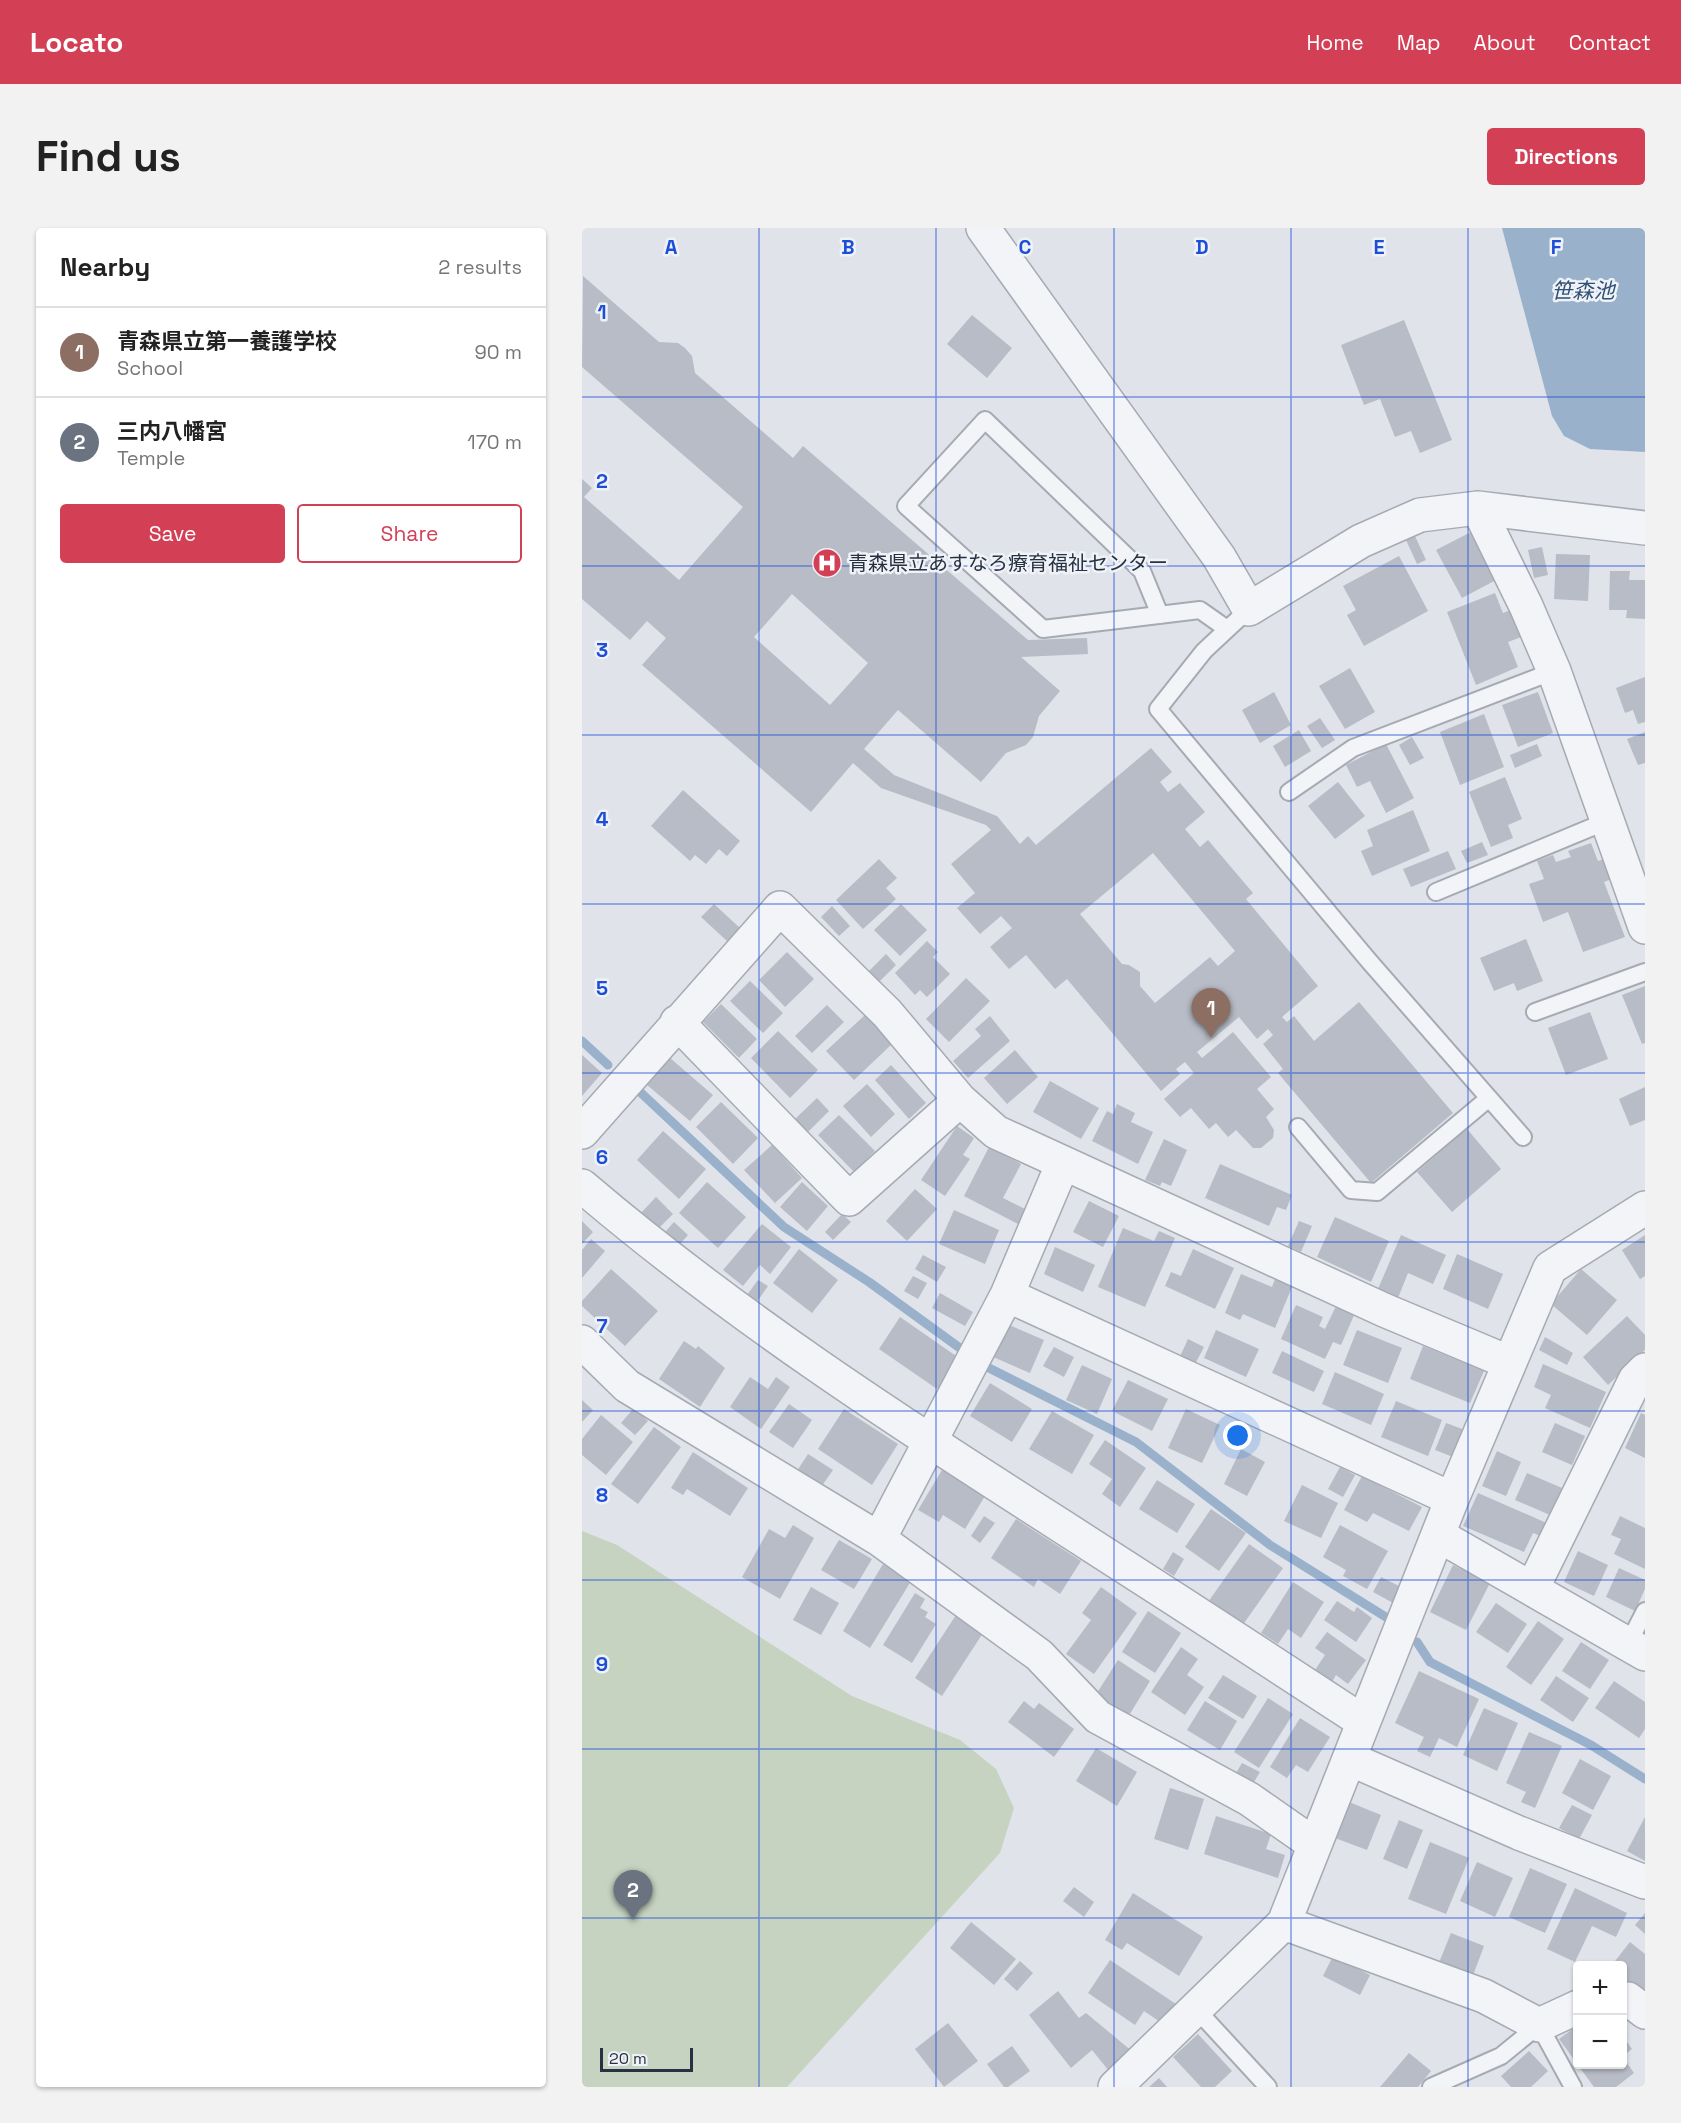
<!DOCTYPE html>
<meta charset="utf-8">
<style>
body{margin:0;font-family:"Space Grotesk","Noto Sans JP",sans-serif;background:#f2f2f2;color:#222}
.controls{position:absolute;right:18px;bottom:18px;display:grid;overflow:hidden;border-radius:6px;box-shadow:0 2px 4px #0004}
.controls button{width:54px;height:54px;display:grid;place-items:center;padding:0;border:0;border-bottom:2px solid #e0e0e0;background:#fff;color:#222;font:30px sans-serif}
.scale{position:absolute;left:18px;bottom:15px;width:93px;box-sizing:border-box;padding-left:6px;border:3px solid #283141;border-top:0;font-size:16px;line-height:21px;white-space:nowrap;color:#283141;-webkit-text-stroke:4px #eff2f7;paint-order:stroke}
.you{position:absolute;left:656px;top:1208px;width:21px;height:21px;margin:-15px;border:4px solid #fff;border-radius:50%;background:#1a73e8;box-shadow:0 0 0 9px #1a73e833}
.badge{display:grid;place-items:center;width:39px;height:39px;border-radius:50%;background:#d34056;color:#fff;font-size:20px;font-weight:700}
.pin{position:absolute;translate:-50% -50px;filter:drop-shadow(0 2px 3px #0008)}
.pin::after{content:'';position:absolute;top:32px;width:21px;height:18px;background:inherit;clip-path:polygon(0 0,100% 0,50% 100%)}
.list{margin:0;padding:0;list-style:none}
h2{display:flex;justify-content:space-between;align-items:center;height:78px;margin:0;padding:0 24px;font-size:26px}
h2 small{font-size:20px;font-weight:400;color:#767676}
.list li{display:grid;grid-template-columns:39px 1fr auto;gap:18px;align-items:center;box-sizing:border-box;height:90px;padding:0 24px;border-top:2px solid #e0e0e0}
.list b{display:block;font-size:22px;white-space:nowrap}
.list p{margin:0;font-size:20px;white-space:nowrap;color:#767676}
.list em{font-size:20px;font-style:normal;color:#767676}
.actions{display:flex;gap:12px;padding:18px 24px}
.actions a{flex:1;padding:14px 0;border:2px solid #d34056;border-radius:6px;text-align:center;font-size:21px;color:#d34056}
.actions .main{background:#d34056;color:#fff}
.map{position:relative;flex:none;width:1063px;height:1859px;overflow:hidden;border-radius:6px}
header{display:flex;align-items:center;gap:36px;box-sizing:border-box;height:84px;padding:0 30px;background:#d34056;color:#fff}
header strong{font-size:28px}
nav{display:flex;gap:33px;margin-inline-start:auto;font-size:21px}
.intro{display:flex;align-items:center;justify-content:space-between;box-sizing:border-box;height:144px;padding:0 36px}
h1{margin:0;font-size:42px}
.button{padding:15px 27px;border-radius:6px;background:#d34056;color:#fff;font-size:21px;font-weight:700}
main{display:flex;gap:36px;padding:0 36px}
aside{flex:1;background:#fff;border-radius:6px;box-shadow:0 2px 4px #0004}
.map>svg:first-child{display:block}
.green{fill:#c5d3c0}
.water{fill:#99b1cb}
.lines{fill:none;stroke-linecap:round;stroke-linejoin:round}
.stream{stroke:#99b1cb;stroke-width:9}
.building{fill:#b7bcc6;fill-rule:evenodd}
.service-casing{stroke:#a5aab3;stroke-width:20}
.minor-casing{stroke:#a5aab3;stroke-width:36}
.service{stroke:#f2f4f7;stroke-width:16}
.minor{stroke:#f2f4f7;stroke-width:33}
.grid{fill:none;stroke:#1d4ed8;stroke-width:1.5;stroke-opacity:0.55}
.labels{text-anchor:middle;dominant-baseline:central;stroke-width:5;stroke-linejoin:round;paint-order:stroke}
.poi-label{font-size:20px;fill:#283141;stroke:#eff2f7;text-anchor:start}
.water-label{font-size:21px;font-style:italic;fill:#305076;stroke:#eff2f7}
.grid-label{font-size:20px;text-anchor:middle;font-weight:bold;fill:#1d4ed8;stroke:#eff2f7;stroke-width:5;stroke-linejoin:round;paint-order:stroke}
</style>
<header>
<strong>Locato</strong>
<nav><a>Home</a><a>Map</a><a>About</a><a>Contact</a></nav>
</header>
<div class="intro"><h1>Find us</h1><a class="button">Directions</a></div>
<main>
<aside>
<h2>Nearby<small>2 results</small></h2>
<ul class="list">
<li><span class="badge" style="background:#8d6e63">1</span><div><b>青森県立第一養護学校</b><p>School</p></div><em>90 m</em></li>
<li><span class="badge" style="background:#6b7280">2</span><div><b>三内八幡宮</b><p>Temple</p></div><em>170 m</em></li>
</ul>
<div class="actions"><a class="main">Save</a><a>Share</a></div>
</aside>
<div class="map">
<svg width="1063" height="1859" viewBox="0 0 1063 1859">
<rect width="100%" height="100%" fill="#e0e3e9"/>
<path class="green" d="M0,1303L35,1317L270,1468L378,1512L414,1541L432,1580L418,1625L205,1859H0Z"/>
<path class="water" d="M920,0H1063V224L1008,221L982,208L970,188Z"/>
<g class="lines">
<path class="stream" d="M0,813L26,837
M57,863L202,999L287,1054L382,1123
M405,1139L554,1214L688,1317L807,1391
M835,1414L848,1434L1009,1517L1063,1551"/>
</g>
<path class="building" d="M1,48L77,114L96,115L103,120L110,128L113,145L211,230L221,218L446,412L505,410L506,426L439,429L478,463L457,488L451,509L444,517L424,525L399,554L316,482L282,521L312,547L415,588L438,616L446,608L454,617L569,520L590,544L578,554L586,564L598,555L623,584L603,601L618,619L626,612L671,665L664,671L736,758L700,789L705,794L712,788L732,813L777,774L871,885L789,955L696,845L701,841L681,816L691,807L686,801L675,811L657,789L615,824L620,830L651,804L689,849L675,861L692,881L684,889L692,902L691,910L679,920H671L654,902L646,909L634,895L627,901L609,880L598,889L582,871L612,845L603,834L594,841L598,846L579,863L485,751L473,761L444,727L427,741L408,719L430,700L419,688L398,706L375,680L393,665L369,636L409,602L404,597L299,560L271,535L229,584L60,437L84,410L65,393L48,412L0,371V251L10,260L2,269L97,352L161,279L0,139ZM210,366L286,435L248,477L172,409ZM571,625L653,723L636,738L628,729L573,775L558,758V744L547,737L540,736L498,686Z
M390,87L430,120L405,150L365,116Z
M822,92L870,212L838,225L829,203L813,209L798,171L782,177L759,117Z
M891,303L916,351L880,370L854,322Z
M833,308L844,332L835,336L824,312Z
M960,319L966,347L952,350L946,322Z
M974,326L1008,327L1006,373L972,371Z
M817,328L846,383L782,418L765,387L774,382L761,358Z
M1028,343H1048L1047,352H1063V391L1044,390L1045,382H1027Z
M913,365L921,385L931,381L942,408L926,414L936,439L894,457L865,384Z
M768,440L793,484L763,501L737,458Z
M1063,449V494L1056,496L1051,482L1043,485L1034,460Z
M692,464L709,497L678,515L660,482Z
M956,464L971,505L936,519L920,477Z
M902,486L922,539L878,557L858,504Z
M738,490L753,512L740,520L725,498Z
M717,502L729,523L703,539L691,518Z
M1063,504V535L1056,537L1045,511Z
M830,509L842,530L828,537L817,517Z
M804,516L832,570L804,585L788,553L775,559L764,537Z
M955,516L960,528L933,540L928,527Z
M923,549L940,591L926,597L931,610L909,619L887,564Z
M756,554L783,588L753,611L726,578Z
M101,562L158,613L145,628L137,621L124,636L113,627L108,633L69,598Z
M831,582L848,623L790,648L779,623L791,618L785,602Z
M900,614L906,627L885,635L879,623Z
M1009,615L1016,633L1025,630L1032,650L1022,654L1043,709L1001,724L986,684L961,694L947,656L962,651L955,633L971,627L974,634L989,629L986,623Z
M866,623L874,641L829,659L821,641Z
M297,631L315,650L304,660L314,671L281,701L254,672Z
M132,676L158,700L145,713L119,689Z
M319,676L345,702L318,728L292,702Z
M250,678L268,698L257,708L239,689Z
M944,711L961,753L935,763L932,755L912,763L898,730Z
M345,713L356,724L351,729L368,746L345,769L338,762L333,767L313,745Z
M205,724L232,751L203,779L177,752Z
M304,726L314,737L297,754L287,743Z
M384,750L408,773L367,814L344,791Z
M168,753L201,785L181,805L148,773Z
M1063,758V815L1060,816L1040,767Z
M139,776L175,811L157,830L121,794Z
M245,777L262,794L230,825L213,808Z
M1008,784L1026,831L984,847L966,800Z
M283,787L310,816L272,852L244,823Z
M408,788L428,813L386,850L371,833L399,808L393,801Z
M196,803L236,842L208,870L169,830Z
M433,822L456,849L425,876L402,850Z
M0,827L20,845L0,868Z
M88,830L131,867L108,893L65,857Z
M309,837L344,875L327,891L293,852Z
M468,853L517,880L499,911L451,884Z
M285,856L313,886L289,909L261,878Z
M1063,859V892L1048,898L1037,871Z
M235,870L247,883L225,905L212,892Z
M139,874L176,910L151,936L114,899Z
M535,876L553,885L549,894L571,904L556,936L510,913L525,883L531,886Z
M257,887L293,923L272,944L236,907Z
M375,898L392,910L381,927L388,931L363,968L339,952Z
M885,901L919,941L870,984L835,944Z
M81,903L124,941L97,971L55,932Z
M582,911L605,922L589,958L580,954L578,958L563,952Z
M190,917L220,950L193,975L162,942Z
M407,919L439,936L421,970L443,981L436,996L382,968Z
M638,936L710,967L704,982L695,979L687,998L623,970Z
M125,954L164,989L136,1020L97,985Z
M220,954L246,978L225,1003L198,979Z
M333,961L355,981L325,1013L304,993Z
M74,969L91,986L75,1002L58,986Z
M507,973L537,988L521,1019L491,1004Z
M372,982L417,1002L403,1036L357,1016Z
M260,986L269,994L251,1012L243,1004Z
M753,989L807,1013L789,1054L735,1029Z
M0,993L11,1004L0,1016Z
M717,993L730,998L719,1024L706,1018Z
M92,994L106,1007L97,1017L83,1004Z
M180,996L209,1019L188,1046L178,1037L161,1058L141,1042Z
M541,1000L572,1013L577,1003L593,1010L563,1079L516,1059Z
M819,1007L864,1027L851,1056L826,1045L816,1070L796,1061Z
M1063,1007V1048L1058,1051L1040,1022Z
M9,1011L23,1023L0,1050V1022Z
M473,1019L513,1037L501,1064L462,1046Z
M217,1021L256,1052L230,1085L191,1055Z
M611,1021L652,1040L633,1081L583,1058L589,1044L599,1048Z
M875,1026L921,1046L906,1081L861,1061Z
M341,1027L364,1039L355,1054L333,1041Z
M29,1041L76,1083L43,1118L0,1078V1073Z
M999,1041L1035,1072L1005,1107L969,1076Z
M659,1046L690,1059L693,1051L710,1059L693,1100L661,1086L658,1092L643,1085Z
M331,1048L345,1055L336,1071L322,1063Z
M176,1052L186,1058L172,1078L162,1071Z
M358,1065L391,1084L383,1098L350,1080Z
M755,1076L773,1085L759,1117L751,1114L743,1131L699,1111L714,1077L741,1089L737,1098L743,1101Z
M1045,1088L1063,1107V1122L1026,1157L1001,1129Z
M318,1089L377,1130L355,1161L297,1121Z
M425,1096L462,1112L448,1145L411,1129Z
M634,1102L677,1121L664,1149L622,1130Z
M775,1102L820,1120L806,1155L761,1137Z
M963,1109L991,1125L985,1137L957,1122Z
M606,1111L622,1119L611,1140L596,1133Z
M102,1113L114,1121L116,1118L143,1140L118,1179L77,1151Z
M841,1118L902,1143L888,1175L828,1151Z
M472,1119L492,1129L482,1149L461,1138Z
M700,1123L742,1143L732,1164L690,1145Z
M961,1136L1024,1164L1008,1200L963,1180L969,1167L952,1159Z
M500,1137L530,1151L515,1186L484,1172Z
M753,1144L802,1166L789,1197L740,1176Z
M168,1149L186,1161L194,1149L208,1159L179,1201L148,1179Z
M546,1152L586,1171L570,1203L530,1183Z
M408,1155L450,1181L430,1214L388,1188Z
M0,1172L11,1182L0,1194Z
M814,1173L860,1192L846,1228L799,1209Z
M207,1176L230,1192L211,1220L187,1204Z
M52,1180L66,1193L53,1207L39,1195Z
M262,1181L316,1216L290,1257L236,1221Z
M604,1181L638,1197L620,1235L586,1220Z
M470,1183L512,1207L490,1246L447,1221Z
M1059,1185L1063,1187V1230L1043,1220Z
M19,1187L51,1214L24,1247L0,1227V1211Z
M864,1195L883,1202L871,1229L853,1222Z
M973,1195L1003,1208L990,1237L960,1224Z
M72,1199L99,1219L56,1276L29,1256Z
M523,1212L564,1240L538,1279L520,1266L530,1251L507,1236Z
M659,1221L683,1234L665,1268L642,1256Z
M915,1223L939,1234L924,1268L900,1258Z
M111,1224L166,1260L148,1288L105,1261L101,1267L89,1260Z
M226,1226L251,1242L239,1259L215,1243Z
M758,1239L773,1247L761,1269L746,1261Z
M360,1242L403,1268L383,1301L361,1287L357,1294L336,1282Z
M945,1245L980,1260L968,1287L933,1272Z
M780,1248L840,1279L827,1303L791,1285L785,1294L762,1282Z
M575,1252L613,1276L595,1305L557,1281Z
M720,1257L756,1275L739,1310L702,1293Z
M896,1265L967,1296L961,1309L951,1305L942,1324L881,1298Z
M629,1281L664,1305L637,1343L603,1319Z
M402,1288L413,1295L398,1315L389,1308Z
M1038,1288L1063,1300V1341L1032,1326L1039,1311L1029,1307Z
M434,1291L499,1333L478,1366L456,1351L452,1359L409,1330Z
M211,1297L232,1310L198,1371L160,1349L187,1301L203,1310Z
M758,1297L806,1323L785,1361L761,1348L764,1342L741,1329Z
M257,1312L290,1331L272,1361L239,1342Z
M667,1316L701,1340L660,1398L626,1374Z
M996,1323L1026,1337L1012,1368L982,1354Z
M591,1324L602,1331L592,1348L581,1341Z
M301,1336L329,1353L288,1420L261,1403Z
M871,1337L908,1355L884,1402L848,1384Z
M1037,1340L1063,1352V1361L1053,1383L1024,1369Z
M799,1349L821,1360L813,1376L791,1364Z
M711,1354L742,1374L719,1410L706,1401L696,1416L679,1405Z
M229,1359L257,1375L239,1407L211,1392Z
M519,1359L555,1385L512,1446L484,1426L509,1392L500,1385Z
M333,1365L343,1371L338,1380L346,1384L343,1389L354,1396L330,1435L301,1417Z
M755,1373L772,1384L775,1379L790,1390L774,1414L742,1392Z
M914,1375L945,1396L926,1425L894,1404Z
M566,1383L599,1405L573,1445L540,1424Z
M374,1387L401,1405L360,1468L333,1450Z
M956,1393L982,1411L949,1457L924,1439Z
M745,1404L784,1432L766,1456L754,1447L750,1454L733,1442L743,1427L733,1420Z
M999,1414L1027,1432L1008,1461L980,1443Z
M599,1419L616,1431L605,1447L622,1459L603,1487L569,1464Z
M536,1432L568,1453L546,1489L513,1468Z
M837,1443L897,1471L875,1519L857,1510L848,1529L835,1523L842,1509L813,1495Z
M641,1447L675,1468L661,1491L626,1470Z
M974,1448L1007,1470L991,1494L958,1472Z
M1032,1453L1063,1474V1501L1057,1510L1013,1480Z
M686,1470L711,1486L677,1540L652,1524Z
M442,1473L452,1481L457,1475L492,1501L472,1529L426,1494Z
M623,1473L655,1493L638,1522L605,1502Z
M902,1480L936,1495L915,1543L881,1527Z
M718,1490L748,1509L726,1544L714,1537L705,1550L688,1539Z
M947,1504L980,1518L953,1580L939,1574L944,1564L924,1555Z
M514,1520L555,1544L535,1578L494,1553Z
M998,1531L1029,1548L1011,1582L980,1565Z
M660,1535L678,1544L669,1559L651,1550Z
M588,1560L622,1571L606,1622L572,1611Z
M767,1574L799,1587L785,1622L753,1610Z
M990,1577L1010,1587L997,1611L977,1600Z
M634,1588L689,1606L684,1621L703,1627L696,1650L622,1626Z
M1063,1589V1633L1045,1623Z
M817,1592L841,1602L825,1641L801,1631Z
M848,1614L887,1630L864,1686L826,1671Z
M895,1634L931,1650L913,1689L878,1673Z
M948,1640L985,1656L963,1705L927,1689Z
M492,1659L512,1674L502,1689L481,1673Z
M993,1660L1045,1685L1034,1709L1010,1698L993,1734L965,1721Z
M551,1665L621,1709L597,1748L545,1715L540,1722L523,1712Z
M1063,1685V1706L1053,1697Z
M389,1694L434,1731L412,1757L368,1720Z
M869,1705L902,1718L890,1750L856,1737Z
M1048,1714L1063,1726V1762L1060,1766L1041,1751V1737H1030Z
M751,1728L788,1747L778,1767L741,1748Z
M528,1732L594,1776L581,1796L562,1783L553,1797L506,1765Z
M438,1733L451,1745L435,1763L422,1751Z
M476,1763L497,1790L504,1785L551,1824L527,1843L510,1822L489,1840L447,1787Z
M366,1795L396,1833L362,1859L333,1821Z
M996,1797V1836H1040L1041,1829L1052,1845L1034,1859H1012L977,1811Z
M616,1806L650,1843L633,1859H619L591,1829Z
M1041,1808L1050,1821L1041,1828Z
M430,1818L448,1843L426,1859H422L405,1836Z
M947,1823L966,1843L949,1859H929L919,1848Z
M827,1825L849,1843L836,1859H798Z
M577,1850L585,1859H567Z"/>
<g class="lines">
<g class="service-casing">
<path id="service" d="M667,381L622,423L576,481L787,733L941,909
M578,387L560,343L403,192L324,278L461,401L618,382L645,401
M707,564L771,520L972,443
M854,664L1025,593
M953,784L1063,744
M716,899L769,962L795,964L907,870
M1046,1416L1063,1383
M615,1782L686,1859
M849,1859L919,1828L957,1797L991,1859"/>
</g>
<g class="minor-casing">
<path id="minor" d="M401,0L637,329L667,381L779,313L838,287L896,280L1063,300
M896,280L944,378L972,443L1063,699
M95,794L267,971L378,872
M0,904L198,680L305,785L378,872L414,904L802,1082L926,1134
M0,958C150,1086 315,1193 481,1299C581,1363 681,1428 780,1493
M425,1067L870,1271
M0,1114L45,1158L297,1311L457,1427L516,1489L667,1571L733,1617
M856,1307L1063,1426
M297,1311L425,1067L481,935
M950,1361L1053,1152L1063,1142
M768,1531L937,1605L1063,1654
M702,1695L902,1768L957,1797L996,1779
M1040,1771H1046L1063,1784
M533,1859L702,1695L870,1271L968,1040L1063,980"/>
</g>
<use href="#service" class="service"/>
<use href="#minor" class="minor"/>
</g>
<path class="grid" d="M177,0V1859M354,0V1859M532,0V1859M709,0V1859M886,0V1859M0,169H1063M0,338H1063M0,507H1063M0,676H1063M0,845H1063M0,1014H1063M0,1183H1063M0,1352H1063M0,1521H1063M0,1690H1063"/>
<defs>
<g id="hospital-disc" transform="scale(1.5)"><circle r="9.5" fill="#d34056" stroke="#eff2f7"/><path d="M-5-5h3v3.5h4V-5h3V5h-3V1.5h-4V5h-3Z" fill="#fff"/></g>
</defs>
<g fill-rule="evenodd">
<use href="#hospital-disc" x="245" y="335"/>
</g>
<g class="labels">
<g class="poi-label">
<text x="266" y="335">青森県立あすなろ療育福祉センター</text>
</g>
<g class="water-label">
<text x="1001" y="62">笹森池</text>
</g>
</g>
<g class="grid-label">
<text x="89" y="26">A</text>
<text x="266" y="26">B</text>
<text x="443" y="26">C</text>
<text x="620" y="26">D</text>
<text x="797" y="26">E</text>
<text x="974" y="26">F</text>
<text x="20" y="91">1</text>
<text x="20" y="260">2</text>
<text x="20" y="429">3</text>
<text x="20" y="598">4</text>
<text x="20" y="767">5</text>
<text x="20" y="936">6</text>
<text x="20" y="1105">7</text>
<text x="20" y="1274">8</text>
<text x="20" y="1443">9</text>
</g>
</svg>
<div class="controls">
<button>+</button>
<button>−</button>
</div>
<div class="scale">20 m</div>
<div class="you"></div>
<div class="pin badge" style="left:629px;top:810px;background:#8d6e63">1</div>
<div class="pin badge" style="left:51px;top:1692px;background:#6b7280">2</div>
</div>
</main>
